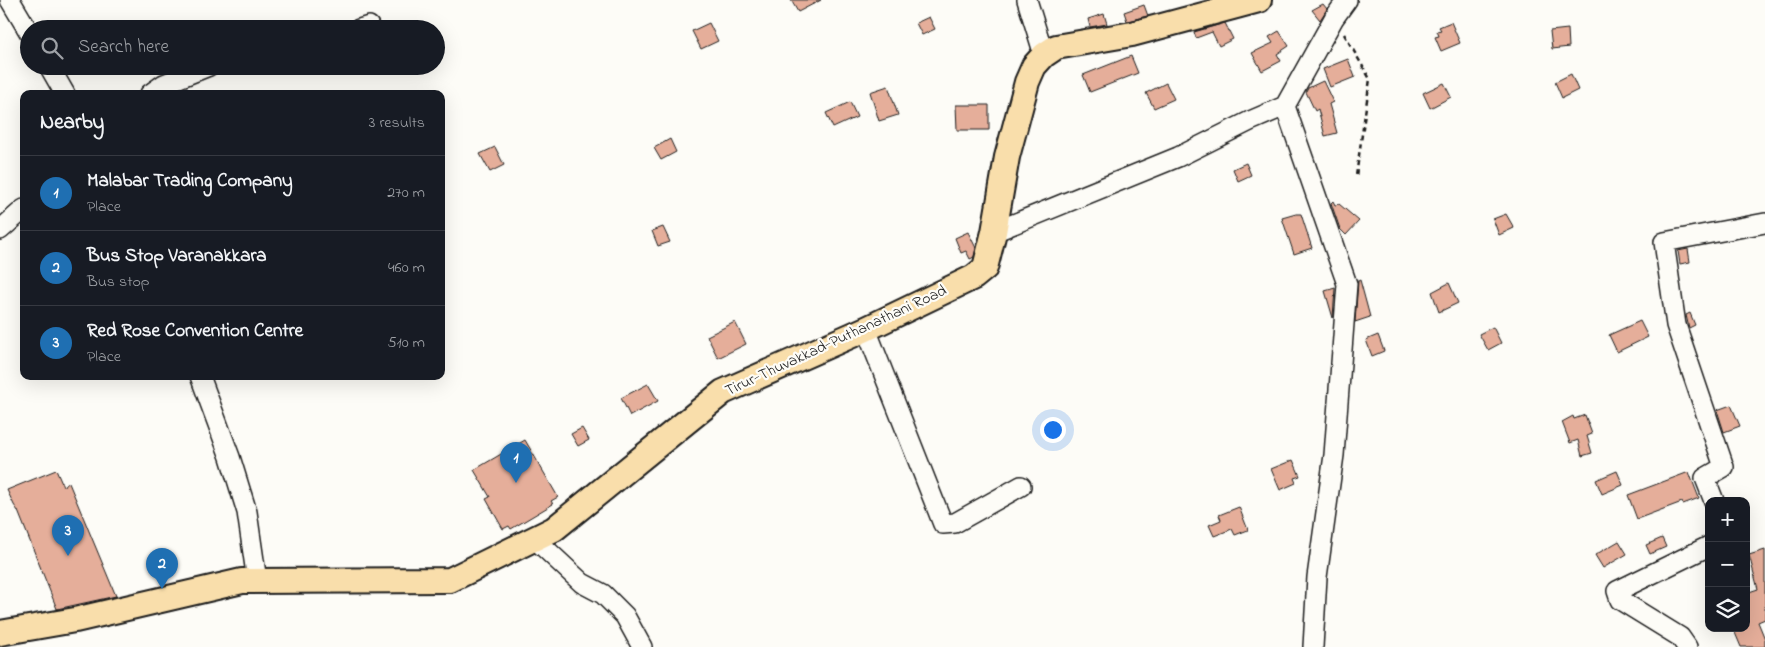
<!DOCTYPE html>
<meta charset="utf-8">
<style>
body{margin:0;font-family:"Indie Flower",sans-serif;background:#20242c;color:#f1f3f6}
.controls{position:absolute;right:15px;bottom:15px;display:grid;overflow:hidden;border-radius:10px;box-shadow:0 5px 20px #0002}
.controls button{width:45px;height:45px;display:grid;place-items:center;padding:0;border:0;border-bottom:1px solid #363941;background:#171b24;color:#f1f3f6;font:25px sans-serif}
.you{position:absolute;left:1052px;top:429px;width:18px;height:18px;margin:-12px;border:4px solid #fff;border-radius:50%;background:#1a73e8;box-shadow:0 0 0 8px #1a73e833}
.badge{display:grid;place-items:center;width:32px;height:32px;border-radius:50%;background:#1f6fb2;color:#fff;font-size:16px;font-weight:700}
.pin{position:absolute;translate:-50% -41px;filter:drop-shadow(0 1px 2px #0008)}
.pin::after{content:'';position:absolute;top:26px;width:18px;height:15px;background:inherit;clip-path:polygon(0 0,100% 0,50% 100%)}
.list{margin:0;padding:0;list-style:none}
h2{display:flex;justify-content:space-between;align-items:center;height:65px;margin:0;padding:0 20px;font-size:21px}
h2 small{font-size:16px;font-weight:400;color:#9ea1a6}
.list li{display:grid;grid-template-columns:32px 1fr auto;gap:15px;align-items:center;box-sizing:border-box;height:75px;padding:0 20px;border-top:1px solid #363941}
.list b{display:block;font-size:19px;white-space:nowrap}
.list p{margin:0;font-size:16px;white-space:nowrap;color:#9ea1a6}
.list em{font-size:16px;font-style:normal;color:#9ea1a6}
.icon{flex:none;width:28px;height:28px;fill:none;stroke:currentColor;stroke-width:2;stroke-linecap:round;stroke-linejoin:round}
.map{position:relative;flex:none;width:1765px;height:647px;overflow:hidden}
.search{position:absolute;background:#171b24;box-shadow:0 5px 20px #0002;left:20px;top:20px;width:425px;height:55px;display:flex;align-items:center;gap:12px;box-sizing:border-box;padding:0 18px;border-radius:28px;color:#9ea1a6;font-size:19px}
.panel{position:absolute;background:#171b24;box-shadow:0 5px 20px #0002;left:20px;top:90px;width:425px;height:290px;border-radius:10px}
.map>svg:first-child{display:block}
.building{fill:#e5ae9a;stroke:#1c1c1c}
.lines{fill:none;stroke-linecap:round;stroke-linejoin:round}
.minor-casing{stroke:#1c1c1c;stroke-width:22}
.major-casing{stroke:#1c1c1c;stroke-width:28}
.path{stroke:#1c1c1c;stroke-width:2.5;stroke-dasharray:5 4;stroke-linecap:butt}
.minor{stroke:#fdfcf7;stroke-width:19}
.major{stroke:#f9deab;stroke-width:24}
.labels{text-anchor:middle;dominant-baseline:central;stroke-width:4.5;stroke-linejoin:round;paint-order:stroke}
.street-label{font-size:16px;fill:#1c1c1c;stroke:#fdfcf7}
</style>
<div class="map">
<svg width="1765" height="647" viewBox="0 0 1765 647">
<rect width="100%" height="100%" fill="#fdfcf7"/>
<filter id="ink" filterUnits="userSpaceOnUse"><feTurbulence type="fractalNoise" baseFrequency=".02" numOctaves="2"/><feDisplacementMap in="SourceGraphic" scale="10" xChannelSelector="R" yChannelSelector="G"/><feConvolveMatrix kernelMatrix="1 2 1 2 8 2 1 2 1" color-interpolation-filters="sRGB"/></filter>
<g filter="url(#ink)">
<path class="building" d="M791,0H821L798,12Z
M1323,4L1327,9L1320,20L1312,10Z
M1144,5L1148,16L1127,21L1124,12Z
M1104,14L1107,24L1090,27L1088,19Z
M929,17L935,29L922,35L916,23Z
M1451,22L1460,43L1441,51L1435,37L1439,36L1437,31L1441,30L1439,27Z
M709,23L718,41L701,49L692,31Z
M1225,23L1233,39L1219,46L1212,32L1196,38L1194,32Z
M1568,29L1569,47L1552,49L1550,31Z
M1279,31L1289,46L1277,54L1281,61L1262,71L1252,53L1273,43L1269,37Z
M1131,56L1138,73L1090,92L1083,75Z
M1348,59L1355,77L1330,87L1323,69Z
M1571,74L1578,90L1562,98L1555,82Z
M1323,81L1333,102L1329,104L1337,133L1325,136L1318,109L1315,111L1306,92L1308,88Z
M1166,83L1174,99L1154,108L1146,93Z
M1444,83L1451,97L1430,108L1423,93Z
M888,86L898,115L879,121L870,92Z
M850,102L857,117L833,128L826,113Z
M956,105H989V130H957Z
M670,139L676,152L661,160L654,148Z
M495,147L504,165L490,172L480,154Z
M1246,163L1251,175L1238,181L1233,169Z
M1333,201L1335,205L1339,204L1359,221L1346,235L1340,229L1331,203Z
M1296,214H1301L1312,248L1294,254L1282,218Z
M1506,214L1514,228L1499,235L1493,219Z
M663,227L670,242L658,246L652,231Z
M968,232L976,248L974,257L970,259L966,251L961,253L955,238Z
M1688,249L1690,262L1680,264L1678,251Z
M1360,280L1370,317L1355,322L1358,281Z
M1449,283L1458,303L1439,312L1432,292Z
M1335,288L1333,318L1325,291Z
M1690,313L1695,325L1689,328L1686,315Z
M1640,321L1648,337L1617,352L1609,335Z
M735,322L746,344L718,358L707,336Z
M1493,327L1501,343L1488,350L1479,334Z
M1378,335L1384,351L1372,356L1366,340Z
M648,384L658,401L630,416L621,398Z
M1731,405L1740,426L1724,432L1717,410Z
M1585,415L1592,434L1587,436L1592,453L1582,456L1578,440L1570,443L1562,422L1573,416L1574,419Z
M582,428L589,440L578,446L571,434Z
M525,440L558,497L551,501L553,504L511,529L509,526L503,529L486,499L490,497L474,470Z
M1293,460L1300,476L1294,478L1296,483L1280,490L1271,469Z
M56,470L63,486L69,483L116,596L57,609L18,511L14,505L7,490Z
M1617,471L1623,485L1602,494L1596,480Z
M1689,472L1699,498L1683,504L1682,502L1637,519L1628,495Z
M1239,507L1248,530L1235,535L1232,529L1214,536L1209,525L1221,520L1219,515Z
M1662,538L1666,547L1650,554L1646,545Z
M1619,541L1627,554L1603,568L1595,555Z
M1765,550V619L1758,622L1765,639V647H1741L1733,628H1746V593L1758,589L1749,555Z"/>
<g class="lines">
<g class="minor-casing">
<path id="minor" d="M10,0L29,32
M1027,0L1044,55
M359,29L369,26
M49,66L65,94
M150,94L164,84L209,66
M0,230L24,209
M994,232L1178,157L1250,121L1285,106
M866,329L943,524L955,523L1021,486
M200,376L230,457L247,512L257,581
M1714,501L1705,478L1724,467L1676,325L1664,242L1765,223
M535,539L582,583L603,594L625,616L642,647
M1313,647L1317,577L1334,455L1347,284L1285,106L1334,18L1347,0
M1687,647L1680,637L1620,600L1617,591L1709,546"/>
</g>
<g class="major-casing">
<path id="major" d="M0,633L75,620L242,581L450,580L554,529L723,392L866,329L974,277L985,268L994,232L1007,157L1027,82L1034,66L1044,55L1056,47L1132,34L1259,0"/>
</g>
<path class="path" d="M1344,34L1370,79L1356,176"/>
<use href="#minor" class="minor"/>
<use href="#major" class="major"/>
</g>
</g>
<g class="labels">
<g class="street-label">
<text transform="translate(836 341) rotate(-25)">Tirur-Thuvakkad-Puthanathani Road</text>
</g>
</g>
</svg>
<div class="controls">
<button>+</button>
<button>−</button>
<button><svg class="icon" aria-label="layers" viewBox="0 0 24 24"><path d="M12 4l9 5-9 5-9-5zM3 14l9 5 9-5"/></svg></button>
</div>
<div class="you"></div>
<div class="pin badge" style="left:516px;top:483px">1</div>
<div class="pin badge" style="left:162px;top:589px">2</div>
<div class="pin badge" style="left:68px;top:556px">3</div>
<div class="search"><svg class="icon" aria-label="search" viewBox="0 0 24 24"><circle cx="10" cy="10" r="6"/><path d="M15 15l6 6"/></svg>Search here</div>
<section class="panel">
<h2>Nearby<small>3 results</small></h2>
<ul class="list">
<li><span class="badge">1</span><div><b>Malabar Trading Company</b><p>Place</p></div><em>270 m</em></li>
<li><span class="badge">2</span><div><b>Bus Stop Varanakkara</b><p>Bus stop</p></div><em>460 m</em></li>
<li><span class="badge">3</span><div><b>Red Rose Convention Centre</b><p>Place</p></div><em>510 m</em></li>
</ul>
</section>
</div>
